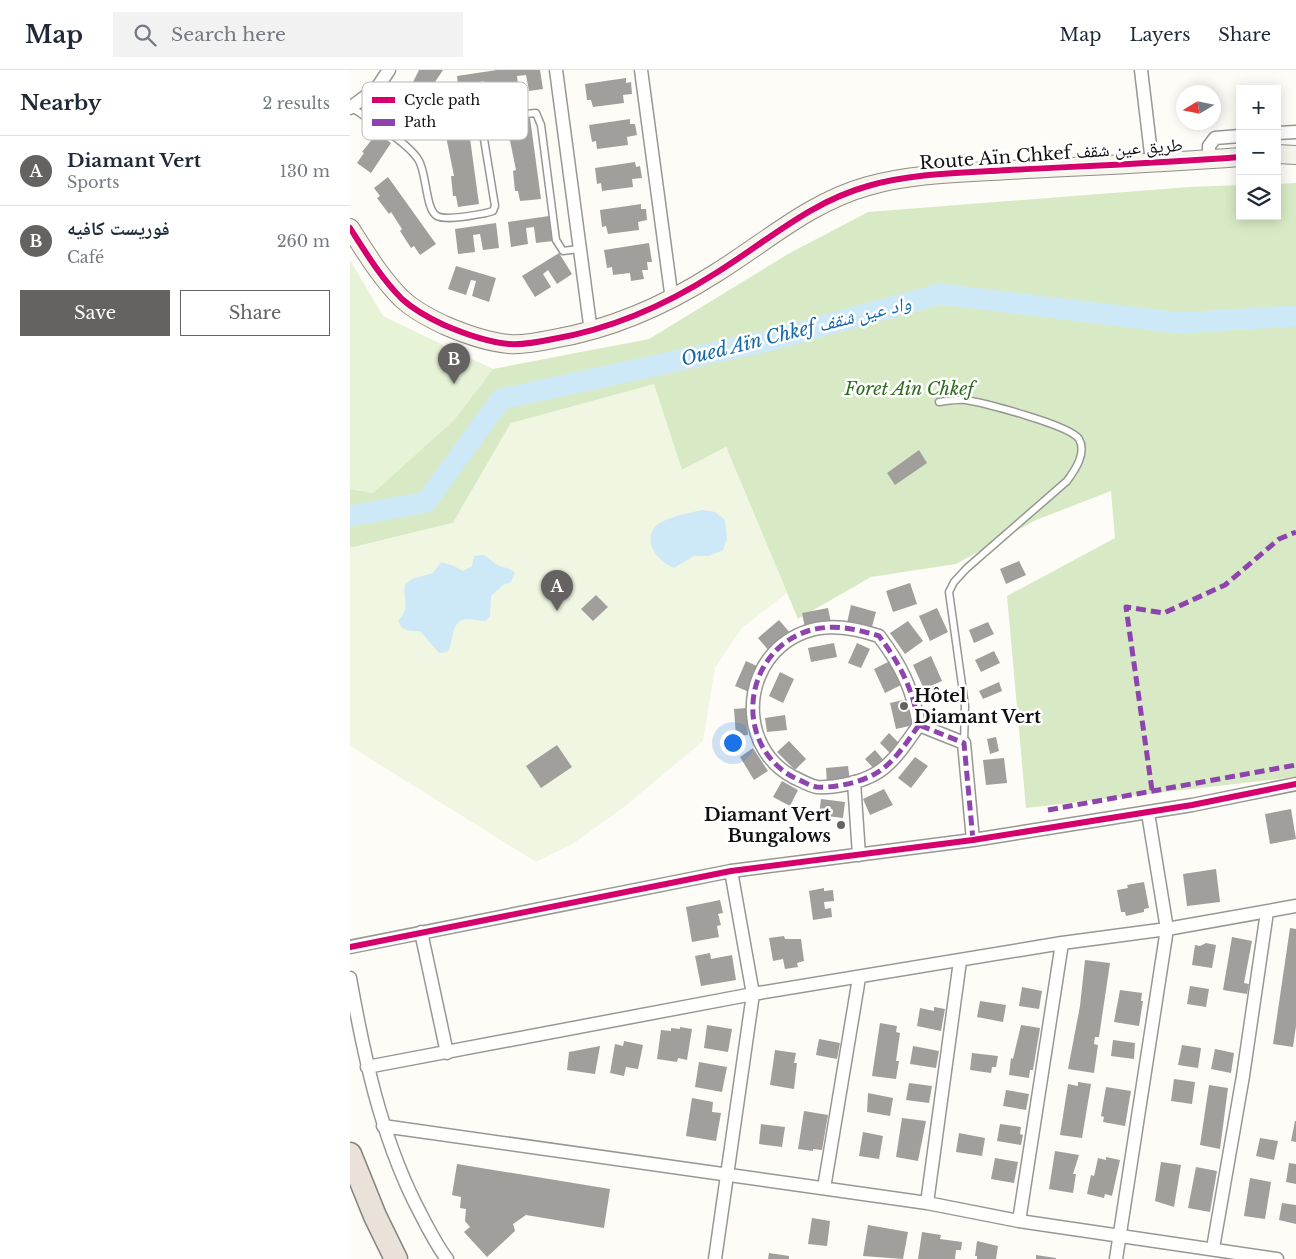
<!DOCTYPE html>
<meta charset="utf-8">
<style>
body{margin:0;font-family:"Libre Baskerville","Noto Naskh Arabic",serif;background:#f2f2f3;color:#1f2937}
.controls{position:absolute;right:15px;top:15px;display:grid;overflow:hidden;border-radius:0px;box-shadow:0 2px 12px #0003}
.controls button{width:45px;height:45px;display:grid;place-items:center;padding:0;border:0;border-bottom:1px solid #e0e1e3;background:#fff;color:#1f2937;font:25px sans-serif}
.compass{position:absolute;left:826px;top:15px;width:45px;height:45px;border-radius:50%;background:#fff;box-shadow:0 2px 12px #0003;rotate:260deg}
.you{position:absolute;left:382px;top:672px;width:18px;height:18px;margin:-12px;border:4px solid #fff;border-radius:50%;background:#1a73e8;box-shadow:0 0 0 8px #1a73e833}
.badge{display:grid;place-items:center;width:32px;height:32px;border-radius:50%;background:#646362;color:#fff;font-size:16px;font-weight:700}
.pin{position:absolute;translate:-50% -41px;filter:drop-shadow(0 1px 2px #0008)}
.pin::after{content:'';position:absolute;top:26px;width:18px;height:15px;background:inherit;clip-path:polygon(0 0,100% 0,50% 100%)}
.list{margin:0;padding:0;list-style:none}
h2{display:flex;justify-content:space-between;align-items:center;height:65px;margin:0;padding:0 20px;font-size:21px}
h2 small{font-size:16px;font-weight:400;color:#747a83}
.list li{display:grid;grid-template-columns:32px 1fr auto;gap:15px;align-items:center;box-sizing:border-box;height:70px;padding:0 20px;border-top:1px solid #e0e1e3}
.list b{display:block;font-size:19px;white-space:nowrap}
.list p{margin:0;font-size:16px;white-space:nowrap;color:#747a83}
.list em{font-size:16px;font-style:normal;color:#747a83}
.actions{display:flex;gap:10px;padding:15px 20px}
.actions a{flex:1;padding:11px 0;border:1px solid #646362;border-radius:0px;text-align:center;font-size:18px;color:#646362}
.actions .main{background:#646362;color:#fff}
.icon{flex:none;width:28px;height:28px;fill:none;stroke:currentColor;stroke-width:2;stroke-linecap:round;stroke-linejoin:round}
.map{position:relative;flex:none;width:946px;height:1189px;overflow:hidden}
header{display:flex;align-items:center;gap:30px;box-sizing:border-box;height:70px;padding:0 25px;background:#fff;border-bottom:1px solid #e0e1e3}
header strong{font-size:24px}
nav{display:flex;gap:28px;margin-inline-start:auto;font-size:18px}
.search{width:350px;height:45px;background:#f2f2f3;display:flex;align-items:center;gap:12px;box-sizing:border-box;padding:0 18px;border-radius:0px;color:#747a83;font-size:19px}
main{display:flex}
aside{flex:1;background:#fff}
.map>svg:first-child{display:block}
.green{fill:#e7f3d7}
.forest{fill:#d8eac5}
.pitch{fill:#f0f6e1}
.water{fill:#cde8f7}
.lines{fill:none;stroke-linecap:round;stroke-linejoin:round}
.river{stroke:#cde8f7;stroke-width:21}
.building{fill:#a19f9c}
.lane-casing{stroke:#979795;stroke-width:9}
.street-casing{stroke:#979795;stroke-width:15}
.secondary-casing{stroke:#8e8d8b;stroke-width:20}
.highway-casing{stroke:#858482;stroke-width:25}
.lane{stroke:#fffffe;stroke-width:6}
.street{stroke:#fffffe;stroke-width:12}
.secondary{stroke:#f6f4eb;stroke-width:18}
.highway{stroke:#eae1d8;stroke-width:22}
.quiet{stroke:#8e44ad;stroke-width:5;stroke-dasharray:10 5;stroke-linecap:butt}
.cycleway-casing{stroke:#fff;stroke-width:9}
.cycleway{stroke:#d6006c;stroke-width:6}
.poi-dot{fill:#646362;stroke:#fff;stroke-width:2}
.labels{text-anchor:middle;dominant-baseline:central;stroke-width:5;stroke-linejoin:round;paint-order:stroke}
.street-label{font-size:18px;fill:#111;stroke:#fff}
.park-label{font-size:18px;font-style:italic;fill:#2f6b1f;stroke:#fff}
.poi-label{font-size:18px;font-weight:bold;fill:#111;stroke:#fff;text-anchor:start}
.water-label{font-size:19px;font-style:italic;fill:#1768a6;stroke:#fff}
.key{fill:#fff;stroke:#b8b8b8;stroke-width:1}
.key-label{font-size:14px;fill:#111}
</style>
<header>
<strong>Map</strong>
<div class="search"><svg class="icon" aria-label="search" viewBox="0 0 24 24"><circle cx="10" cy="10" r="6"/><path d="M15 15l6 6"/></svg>Search here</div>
<nav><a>Map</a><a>Layers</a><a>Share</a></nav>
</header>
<main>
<aside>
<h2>Nearby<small>2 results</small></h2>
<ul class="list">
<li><span class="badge">A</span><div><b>Diamant Vert</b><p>Sports</p></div><em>130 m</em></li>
<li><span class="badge">B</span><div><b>فوريست كافيه</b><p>Café</p></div><em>260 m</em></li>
</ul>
<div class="actions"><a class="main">Save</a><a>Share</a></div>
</aside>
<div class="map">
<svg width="946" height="1189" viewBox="0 0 946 1189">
<rect width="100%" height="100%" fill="#fdfcf7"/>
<path class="green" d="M0,190L33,246L143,299L104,350L23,423L0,419Z"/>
<path class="forest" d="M946,113V707L676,738L657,526L765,468L761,421L686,450L606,494L521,507L448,549L376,377L332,400L161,353L103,453L0,478V419L23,423L104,350L143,299L299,269L438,184L518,142L839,117L890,115V146H927V114Z"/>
<path class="pitch" d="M304,314L332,400L376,377L437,523L392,558L365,598L353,671L274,737L224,773L186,792L0,676V478L103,453L161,353Z"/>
<path class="water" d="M353,440L365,442L375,450L377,469L373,480L359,486H344L324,498C309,492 291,472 306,456C313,448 342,442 353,440Z
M133,485C140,488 144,494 150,496C157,499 159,497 165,503L161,512L153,515L141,526L140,546L136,551C129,551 122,549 116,549C99,552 105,572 97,582L89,583L70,561C59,561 53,562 48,551C62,535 52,531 55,514L62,509L83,503L91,492L104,496L113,501L122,496L124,486Z"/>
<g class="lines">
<path class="river" d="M0,446L76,432L151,329L417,271L590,224L829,253L946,246"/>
</g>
<path class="building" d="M69,0H93L77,24L62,14Z
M147,0H190L193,19L179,21L176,5L167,6L169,22L136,27L134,11L125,13L127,28L110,30L107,6Z
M276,8V13L281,12L282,24L273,25L274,33L243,37L241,30H237L235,14Z
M180,48L191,129L170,131L168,121H165L163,101L166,100L158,61L161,60L160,51Z
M280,49V54H285L287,65L277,67L278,75L247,79L246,71L242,72L239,55Z
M118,54L129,134L108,137L106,126H103L101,106H104L96,66H99L98,56Z
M27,63L41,73L21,103L7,93L14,83L12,82Z
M285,92L286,97L290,96L292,108L282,109L283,117L252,121L251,113L247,114L245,98Z
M38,107L86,174L70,185L64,176L61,178L50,161L52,159L41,142L39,144L27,128L30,126L24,118Z
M291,134V139H296L297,150L288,152L289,160L258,164L256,156L252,157L250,140Z
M199,146L203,171L186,173L184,157L176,158L178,174L161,177L158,152Z
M146,153L149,178L133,180L130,164L123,165L125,182L108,184L105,159Z
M299,173L302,192H297L298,200H292L294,209L281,211L280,203L263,205L262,197L257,198L254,180Z
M209,183L222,204L207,214L198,200L193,204L201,217L185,227L172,206Z
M106,196L146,208L139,232L122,226L126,211L121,210L116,225L98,219Z
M569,380L577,393L545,415L537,403Z
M669,491L676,505L656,514L650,499Z
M560,513L567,534L543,542L536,521Z
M246,525L258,537L243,551L231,539Z
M501,535L526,542L521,560L497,553Z
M478,538L481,553L455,558L452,543Z
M587,538L598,562L580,571L569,546Z
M429,550L441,564L420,582L408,568Z
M558,551L573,571L555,584L540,563Z
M638,552L644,564L624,573L619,560Z
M484,573L487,587L461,592L458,578Z
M507,573L520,579L511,598L498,593Z
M644,581L650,593L631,602L625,590Z
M581,586L592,611L574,619L563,595Z
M542,590L553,614L535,623L524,599Z
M396,591L409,597L399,622L385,616Z
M430,602L444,609L433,633L419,626Z
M649,612L652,621L633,629L629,621Z
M557,629L564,655L546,659L540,633Z
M396,638L398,665L386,666L384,639Z
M435,645L437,660L417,662L415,648Z
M539,663L551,675L542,685L530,673Z
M646,667L649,681L640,684L637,669Z
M439,671L456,689L445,700L427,682Z
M207,675L222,697L191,718L176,696Z
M403,678L418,701L404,710L390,687Z
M525,680L536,693L526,701L515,689Z
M565,687L578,696L561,718L548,708Z
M654,688L657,713L636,715L633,690Z
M498,696L500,711L477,714L476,698Z
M432,711L448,720L440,736L423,727Z
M534,719L543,735L520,745L513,729Z
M471,729L495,732L493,748L469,745Z
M941,739L946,769L920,774L915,744Z
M866,799L870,832L837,836L833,804Z
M794,812L799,838L794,839V842L776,846L775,842H771L767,820L778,818L777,815Z
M474,818V821L483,820L484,831L474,832L475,839L481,838L482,847L463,850L459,821Z
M370,830L373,843L368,844L371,855L367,856L369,867L342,872L336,837Z
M940,858L946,859V956L943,977L923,974Z
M434,866L435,869H451L454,891L447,893L448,897L435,899L433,889L423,891L419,868Z
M882,867L902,871L894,913L899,914L897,924L873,920Z
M856,873L866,875L862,898L842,895L845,875L850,876Z
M360,883L361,889L382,885L386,910L351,916L345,886Z
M735,890L760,893L749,967H745L744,974L748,975L744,1003L718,999L730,936Z
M840,916L859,919L856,937L837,934Z
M672,917L692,921L689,939L669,936Z
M770,920L792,923L791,931H793L789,956L764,952Z
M630,931L656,935L653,952L627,947Z
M584,937L595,939L591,961L567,956L570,938L584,941Z
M530,953L547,956L546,962L550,963L546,991H549L546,1009L522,1006Z
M357,955L382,959L378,982L354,978Z
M671,955L690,958L683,1000H680L679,1008L659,1005L661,988L663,989Z
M330,957L342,959L337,990L328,988L327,992L307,989L311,960L321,961V958L330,959Z
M469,969L490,973L487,989L466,985Z
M763,970L785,973L784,989L761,986Z
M274,971L293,975L288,999L276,997L274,1006L260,1003L265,974L273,976Z
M832,975L851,978L848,998L828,995Z
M250,976L245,1004L217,1000L219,982Z
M563,976L589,981L586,998L560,994Z
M865,979L884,983L881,1003L861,999Z
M425,980L446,983L444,993H447L444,1019L420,1015Z
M622,983L648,986L646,997H642L641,1003L620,1000Z
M349,992L377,997L372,1022L345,1017Z
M824,1009L845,1012L842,1034L821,1031Z
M728,1012L741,1014L732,1068L710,1065L718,1014L728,1016Z
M559,1013L582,1016L579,1033L556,1030Z
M859,1015L878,1018L870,1079L850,1075Z
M756,1017L781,1021L775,1056L753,1052L754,1047L751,1046Z
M656,1020L679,1024L676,1040L653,1036Z
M518,1023L543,1028L540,1046L517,1042Z
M342,1028L363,1032L362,1042L371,1043L366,1071L336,1066Z
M454,1041L478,1045L472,1080L463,1079V1081L448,1079Z
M552,1048L576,1051L568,1091L546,1087Z
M945,1051H946V1072L941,1071Z
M411,1054L435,1057L432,1077L409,1074Z
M650,1054L671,1057L670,1064L673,1065L671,1075L647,1071Z
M513,1062L533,1066L529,1089L509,1086Z
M609,1063L635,1068L632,1086L606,1082Z
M910,1068L928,1071L924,1090L906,1086Z
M705,1081L729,1085L723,1104H726L723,1123L699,1119Z
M756,1087L770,1090L762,1126L755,1124L754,1128L737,1124L741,1105L744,1106L748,1088L756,1090Z
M645,1088L668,1092L664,1113L641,1109Z
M811,1092L831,1095L824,1137L805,1131Z
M939,1093L946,1094V1114L936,1112Z
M107,1094L260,1119L254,1158L176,1145L163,1154L165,1161L137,1187L114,1162L120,1157L115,1151L116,1139L110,1138L111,1127L102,1125Z
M846,1097L867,1101L860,1142L838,1138Z
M900,1108L921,1112L915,1149L894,1146Z
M932,1133L946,1135V1154L929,1150Z
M462,1148L480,1151L477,1176L458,1174Z
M518,1155L558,1162L553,1189L513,1186Z
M572,1162L591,1165L590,1169L612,1172L611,1180H606L605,1189H568Z
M627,1171L648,1176L646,1189H627V1186H625Z
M419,1183L439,1186V1189H418Z
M686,1185L706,1188V1189H686Z"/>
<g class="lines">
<g class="lane-casing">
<path id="lane" d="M1,37C20,51 55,70 68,89C77,102 75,139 87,146C96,151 125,145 136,143L143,141L145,136L133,63C133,54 134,51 142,47L186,43L191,55L206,170L213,181L229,179
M589,332C597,331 607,329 616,330C634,333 720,355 729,369C737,383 725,400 717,411L617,498L604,512L599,522L615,636L614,673"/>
</g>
<g class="street-casing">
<path id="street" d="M206,0L241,262
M291,0L322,230
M791,0L802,92
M0,38L27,18L39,0
M927,63L946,62
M859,89V76L865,68L890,66
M569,655C556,673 543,695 523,705C508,713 484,718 467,717C460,716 450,710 443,707C393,680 390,610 432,575C462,551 495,555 529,566C551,595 563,620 569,655L614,673L623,770
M504,712L509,785
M71,862L97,983
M0,877L381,801L623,770L842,735L946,714
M0,908C14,986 30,1062 65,1133C75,1152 84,1172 97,1189
M17,997L403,924L712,873L817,859L946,836
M33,1056L577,1133L669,1151L927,1189
M474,1118L509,908
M577,1133L610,891
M669,1151L712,873
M863,1178L893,1006L917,842
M365,1189L403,924L381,801
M766,1189L817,859L798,743"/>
</g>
<g class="secondary-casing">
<path id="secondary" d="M927,84L946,85
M0,158C16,183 31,208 52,229C64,240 79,248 94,255C115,264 136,272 159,274C174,275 189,272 203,269C262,259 316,235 366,203C416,172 460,132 518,116C563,103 613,103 659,100C736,96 813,93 890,87"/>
</g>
<g class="highway-casing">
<path id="highway" d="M0,1084L25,1146L46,1189"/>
</g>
<use href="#lane" class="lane"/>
<use href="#street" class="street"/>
<use href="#secondary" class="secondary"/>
<use href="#highway" class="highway"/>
<path class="quiet" d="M569,655C556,673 543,695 523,705C508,713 484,718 467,717C460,716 450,710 443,707C393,680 390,610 432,575C462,551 495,555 529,566C551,595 563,620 569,655L614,673L623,770
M802,720L776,537L814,543L875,515L929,469L946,462
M698,740L946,695"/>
<g class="cycleway-casing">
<path id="cycleway" d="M0,158C16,183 31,208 52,229C64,240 79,248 94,255C115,264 136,272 159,274C174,275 189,272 203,269C262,259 316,235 366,203C416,172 460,132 518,116C563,103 613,103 659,100C736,96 813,93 890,87
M0,877L381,801L623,770L842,735L946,714"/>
</g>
<use href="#cycleway" class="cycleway"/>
</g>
<g class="poi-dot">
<circle cx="554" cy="636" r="5"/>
<circle cx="491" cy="755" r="5"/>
</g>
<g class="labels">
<g class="street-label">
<text transform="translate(701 84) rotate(-4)">Route Aïn Chkef طريق عين شقف</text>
</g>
<g class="park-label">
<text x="559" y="319">Foret Ain Chkef</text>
</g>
<g class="poi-label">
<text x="564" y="626">Hôtel<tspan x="564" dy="21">Diamant Vert</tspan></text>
<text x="481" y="745" text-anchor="end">Diamant Vert<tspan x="481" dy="21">Bungalows</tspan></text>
</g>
<g class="water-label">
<text transform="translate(446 261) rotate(-14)">Oued Aïn Chkef واد عين شقف</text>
</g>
</g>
<rect x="12" y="12" width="166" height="58" rx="8" class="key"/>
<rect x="22" y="27" width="23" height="6" fill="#d6006c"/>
<rect x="22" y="49" width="23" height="7" fill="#8e44ad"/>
<g class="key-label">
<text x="54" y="35">Cycle path</text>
<text x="54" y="57">Path</text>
</g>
</svg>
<div class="controls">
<button>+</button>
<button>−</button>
<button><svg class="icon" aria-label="layers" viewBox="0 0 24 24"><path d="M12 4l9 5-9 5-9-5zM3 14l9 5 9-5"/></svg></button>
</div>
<svg class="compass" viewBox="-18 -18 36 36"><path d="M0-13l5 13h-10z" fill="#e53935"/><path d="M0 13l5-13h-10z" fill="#747a83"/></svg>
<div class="you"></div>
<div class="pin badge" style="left:207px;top:541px">A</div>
<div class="pin badge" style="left:104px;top:314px">B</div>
</div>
</main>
